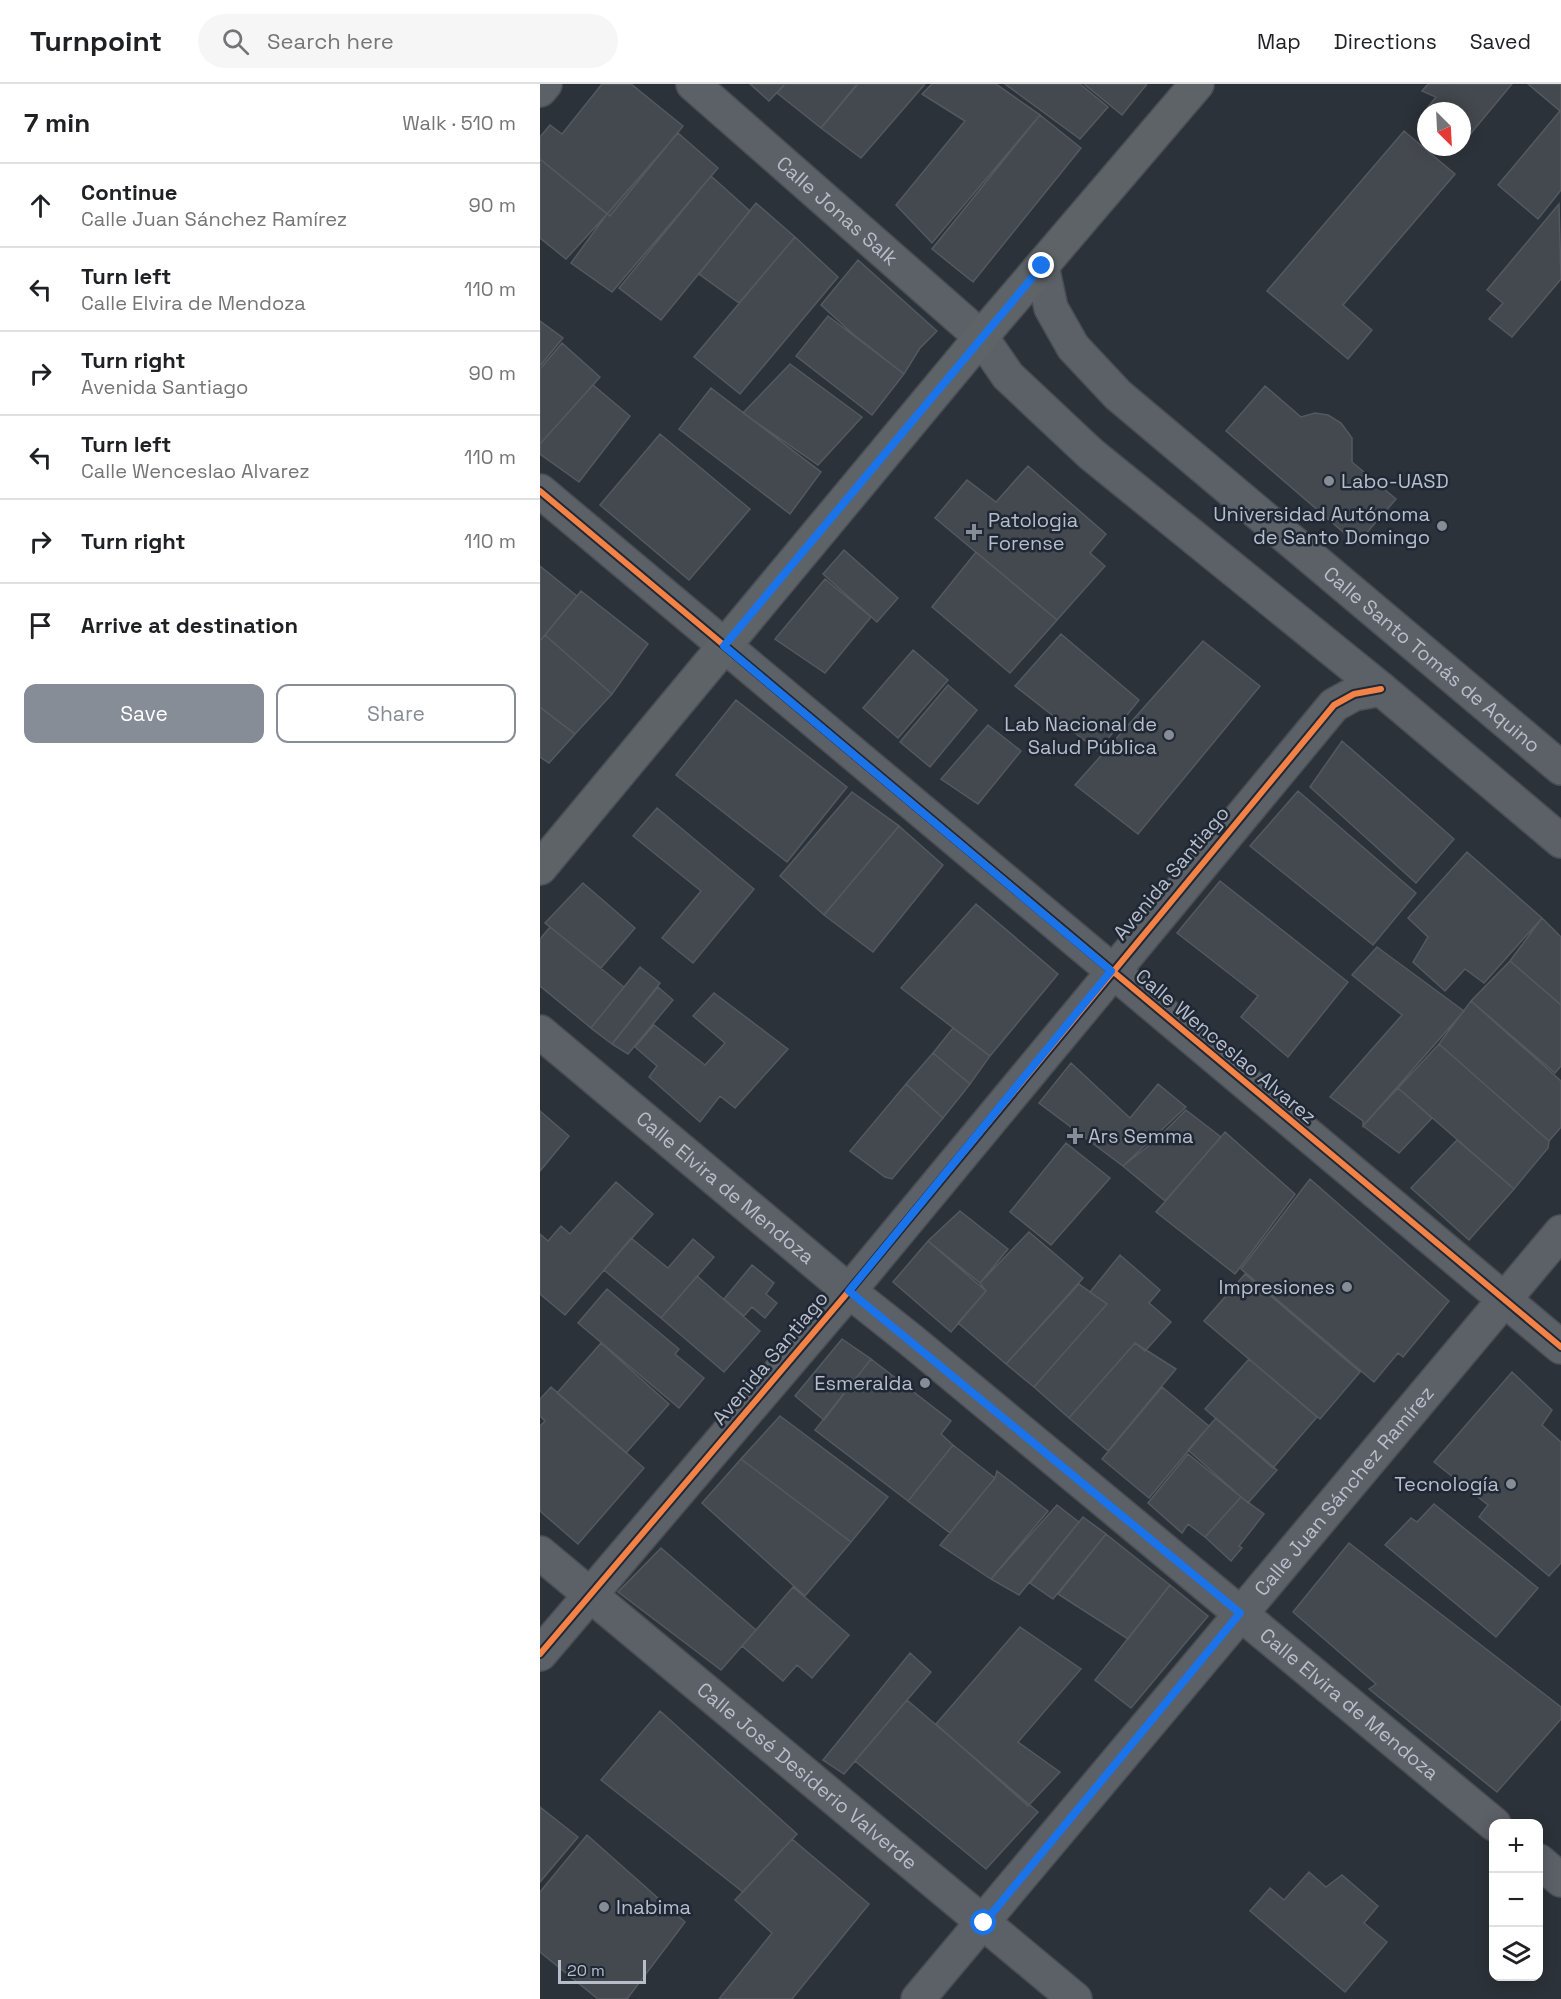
<!DOCTYPE html>
<meta charset="utf-8">
<style>
body{margin:0;font-family:"Space Grotesk",sans-serif;background:#f6f6f6;color:#202124}
.controls{position:absolute;right:18px;bottom:18px;display:grid;overflow:hidden;border-radius:12px;box-shadow:0 3px 15px #0003}
.controls button{width:54px;height:54px;display:grid;place-items:center;padding:0;border:0;border-bottom:2px solid #e0e0e0;background:#fff;color:#202124;font:30px sans-serif}
.compass{position:absolute;left:877px;top:18px;width:54px;height:54px;border-radius:50%;background:#fff;box-shadow:0 3px 15px #0003;rotate:156deg}
.scale{position:absolute;left:18px;bottom:15px;width:88px;box-sizing:border-box;padding-left:6px;border:3px solid #b7bec9;border-top:0;font-size:16px;line-height:21px;white-space:nowrap;color:#b7bec9;-webkit-text-stroke:4px #1f2834;paint-order:stroke}
.stop{position:absolute;width:18px;height:18px;margin:-14px;border:4px solid #1a73e8;border-radius:50%;background:#fff}
.stop.end{background:#1a73e8;border-color:#fff;box-shadow:0 2px 6px #0008}
.list{margin:0;padding:0;list-style:none}
h2{display:flex;justify-content:space-between;align-items:center;height:78px;margin:0;padding:0 24px;font-size:26px}
h2 small{font-size:20px;font-weight:400;color:#757577}
.list li{display:grid;grid-template-columns:39px 1fr auto;gap:18px;align-items:center;box-sizing:border-box;height:84px;padding:0 24px;border-top:2px solid #e0e0e0}
.list b{display:block;font-size:22px;white-space:nowrap}
.list p{margin:0;font-size:20px;white-space:nowrap;color:#757577}
.list em{font-size:20px;font-style:normal;color:#757577}
.actions{display:flex;gap:12px;padding:18px 24px}
.actions a{flex:1;padding:14px 0;border:2px solid #868d97;border-radius:12px;text-align:center;font-size:21px;color:#868d97}
.actions .main{background:#868d97;color:#fff}
.icon{flex:none;width:33px;height:33px;fill:none;stroke:currentColor;stroke-width:2;stroke-linecap:round;stroke-linejoin:round}
.map{position:relative;flex:none;width:1021px;height:1915px;overflow:hidden}
header{display:flex;align-items:center;gap:36px;box-sizing:border-box;height:84px;padding:0 30px;background:#fff;border-bottom:2px solid #e0e0e0}
header strong{font-size:28px}
nav{display:flex;gap:33px;margin-inline-start:auto;font-size:21px}
.search{width:420px;height:54px;background:#f6f6f6;display:flex;align-items:center;gap:15px;box-sizing:border-box;padding:0 21px;border-radius:33px;color:#757577;font-size:22px}
main{display:flex}
aside{flex:1;background:#fff}
.map>svg:first-child{display:block}
.building{fill:#44494f;stroke:#545961;stroke-width:1.5}
.lines{fill:none;stroke-linecap:round;stroke-linejoin:round}
.minor-casing{stroke:#4a4e54;stroke-width:36}
.major-casing{stroke:#4a4e56;stroke-width:36}
.minor{stroke:#5c6067;stroke-width:33}
.major{stroke:#5e6368;stroke-width:33}
.cycleway-casing{stroke:#1f2834;stroke-width:10}
.cycleway{stroke:#f48246;stroke-width:6}
.route{stroke:#1a73e8;stroke-width:8}
.poi-dot{fill:#868d97;stroke:#1f2834;stroke-width:2}
.labels{text-anchor:middle;dominant-baseline:central;stroke-width:5;stroke-linejoin:round;paint-order:stroke}
.street-label{font-size:20px;fill:#b7bec9;stroke:#1f2834}
.poi-label{font-size:20px;fill:#b7bec9;stroke:#1f2834;text-anchor:end}
</style>
<header>
<strong>Turnpoint</strong>
<div class="search"><svg class="icon" aria-label="search" viewBox="0 0 24 24"><circle cx="10" cy="10" r="6"/><path d="M15 15l6 6"/></svg>Search here</div>
<nav><a>Map</a><a>Directions</a><a>Saved</a></nav>
</header>
<main>
<aside>
<h2>7 min<small>Walk · 510 m</small></h2>
<ul class="list">
<li><svg class="icon" aria-label="ahead" viewBox="0 0 24 24"><path d="M12 20V5M6 11l6-6 6 6"/></svg><div><b>Continue</b><p>Calle Juan Sánchez Ramírez</p></div><em>90 m</em></li>
<li><svg class="icon" aria-label="left" viewBox="0 0 24 24"><path d="M17 20v-9H6M10 6l-5 5 5 5"/></svg><div><b>Turn left</b><p>Calle Elvira de Mendoza</p></div><em>110 m</em></li>
<li><svg class="icon" aria-label="right" viewBox="0 0 24 24"><path d="M7 20v-9h11M14 6l5 5-5 5"/></svg><div><b>Turn right</b><p>Avenida Santiago</p></div><em>90 m</em></li>
<li><svg class="icon" aria-label="left" viewBox="0 0 24 24"><path d="M17 20v-9H6M10 6l-5 5 5 5"/></svg><div><b>Turn left</b><p>Calle Wenceslao Alvarez</p></div><em>110 m</em></li>
<li><svg class="icon" aria-label="right" viewBox="0 0 24 24"><path d="M7 20v-9h11M14 6l5 5-5 5"/></svg><div><b>Turn right</b></div><em>110 m</em></li>
<li><svg class="icon" aria-label="arrive" viewBox="0 0 24 24"><path d="M6 21V4h12l-3 4 3 4H6"/></svg><div><b>Arrive at destination</b></div></li>
</ul>
<div class="actions"><a class="main">Save</a><a>Share</a></div>
</aside>
<div class="map">
<svg width="1021" height="1915" viewBox="0 0 1021 1915">
<rect width="100%" height="100%" fill="#2c3239"/>
<path class="building" d="M62,0H91L143,42L70,132L0,75V53L10,41L22,50Z
M210,0H245L229,17Z
M245,0H317L281,44L237,9Z
M318,0H385L321,74L281,44Z
M392,0H456L500,31L392,159L356,121L425,37L382,10Z
M465,0H540L568,23L540,55Z
M544,0H607L582,31Z
M888,0H972L922,60V27L884,28L896,13L882,7Z
M988,0H1021V106L998,135L958,101L1020,27Z
M500,31L541,64L433,198L392,165Z
M864,47L915,90L803,221L832,246L808,275L727,207Z
M138,49L178,84L72,208L31,179L67,130Z
M0,75L67,130L26,175L0,154Z
M171,92L210,127L121,236L79,204Z
M216,119L255,153L199,219L159,190Z
M1019,120L1021,195L972,253L949,235L963,219L947,206Z
M255,153L298,193L200,310L154,273Z
M318,176L397,247L380,264L364,290L313,250L281,221Z
M288,232L364,290L332,331L256,272Z
M0,237L23,254L0,282Z
M22,259L60,293L0,360V285Z
M250,280L322,333L278,381L203,329Z
M53,301L90,332L39,398L0,370V360Z
M725,302L761,333L775,329L788,331L801,339L812,354V378L856,415L817,460L686,347Z
M171,304L281,388L250,430L139,345Z
M120,350L210,425L149,496L60,421Z
M488,382L566,450L550,469L565,482L517,536L395,434L427,396L456,418Z
M304,466L358,514L337,538L283,490Z
M436,468L517,536L470,589L392,523Z
M0,482L37,512L0,557Z
M285,495L331,533L285,589L235,555Z
M41,507L108,560L72,610L5,551Z
M521,550L599,616L558,667L475,602Z
M5,551L72,610L35,650L0,623V557Z
M663,557L720,602L598,750L535,701Z
M373,566L408,596L358,654L323,624Z
M408,601L437,626L390,683L360,658Z
M196,616L307,703L247,778L136,691Z
M0,623L35,650L9,679L0,673Z
M448,641L481,667L438,720L401,695Z
M802,657L914,755L876,799L770,703Z
M758,707L876,809L833,861L710,762Z
M312,708L359,742L284,831L240,792Z
M117,724L214,805L153,879L122,854L161,807L93,752Z
M359,742L403,781L333,868L284,831Z
M927,768L1002,834L944,899L925,885L905,907L873,878L888,853L868,834Z
M680,797L808,898L748,973L701,933L718,912L637,849Z
M43,799L95,844L61,884L5,839Z
M436,820L518,890L450,972L361,904Z
M1002,834L1021,853V921L970,877Z
M10,843L84,903L51,944L0,902V855Z
M837,863L924,927L823,1042V1037L790,1013L862,931L812,891Z
M970,877L1021,921V982L1015,989L931,917Z
M100,883L120,899L72,960L51,944Z
M118,903L133,916L88,970L72,960Z
M174,909L248,965L195,1024L180,1012L160,1038L109,993L117,982L95,963L114,941L165,981L185,959L153,932Z
M931,917L1021,997V1043L1009,1057L899,960Z
M413,944L450,972L430,1000L393,969Z
M899,960L1009,1057L1008,1064L974,1105L858,1004Z
M393,969L430,1000L403,1034L366,1000Z
M531,979L590,1034L618,1000L646,1023L583,1082L499,1019Z
M366,1000L403,1034L352,1095L345,1093L310,1067Z
M858,1004L892,1034L859,1069L823,1042Z
M646,1026L681,1053L625,1117L583,1082L616,1056Z
M0,1027L29,1052L0,1087Z
M685,1048L755,1110L695,1190L616,1128Z
M917,1056L974,1105L929,1156L871,1104Z
M526,1059L570,1094L511,1161L470,1128Z
M770,1095L909,1217L863,1273L858,1269L834,1298L701,1185Z
M76,1098L113,1130L25,1231L0,1210V1150L8,1157L21,1142L30,1150Z
M420,1127L468,1165L440,1199L388,1157Z
M489,1148L543,1194L466,1280L418,1239L446,1207L440,1199Z
M91,1154L128,1184L153,1155L174,1173L121,1234L64,1186Z
M388,1157L446,1207L411,1248L353,1198Z
M580,1171L620,1206L609,1219L631,1238L605,1267L595,1259L529,1334L494,1303L567,1220L550,1208Z
M212,1181L234,1199L226,1210L237,1219L225,1234L212,1223L204,1232L184,1215Z
M705,1190L820,1288L780,1335L664,1237Z
M157,1192L220,1247L184,1288L121,1234Z
M539,1200L567,1220L494,1303L466,1280Z
M67,1205L139,1265L135,1270L164,1294L139,1324L38,1239Z
M302,1255L331,1275L284,1336L255,1312Z
M61,1259L129,1320L86,1369L17,1309Z
M595,1259L636,1285L568,1367L529,1334Z
M331,1275L411,1337L401,1350L413,1361L368,1417L275,1346Z
M709,1275L777,1333L733,1384L665,1325Z
M972,1288L1012,1326L1002,1341L1021,1358V1479L1009,1492L939,1433L948,1421L894,1378Z
M11,1303L104,1384L38,1460L0,1427V1342L5,1337L0,1332V1315Z
M622,1303L669,1342L609,1414L562,1375Z
M240,1332L348,1413L311,1458L201,1375Z
M676,1334L737,1386L708,1419L648,1366Z
M413,1361L455,1394L410,1449L368,1417Z
M648,1370L701,1413L665,1453L648,1440L642,1449L608,1419Z
M201,1375L311,1458L265,1512L162,1419Z
M457,1387L508,1427L451,1495L400,1461L455,1394Z
M701,1413L724,1430L699,1462L702,1464L691,1477L665,1453Z
M894,1420L998,1504L956,1553L845,1461L871,1434L877,1438Z
M517,1421L539,1438L479,1511L451,1495Z
M543,1433L566,1450L513,1515L490,1499Z
M566,1450L630,1501L588,1555L518,1510Z
M809,1459L1021,1623V1635L957,1708L829,1605L836,1600L753,1528Z
M121,1464L216,1546L181,1586L78,1508Z
M630,1501L668,1532L591,1624L555,1596Z
M253,1503L309,1551L272,1594L257,1581L243,1597L202,1562Z
M480,1543L541,1585L478,1658L520,1688L488,1722L396,1640Z
M370,1569L391,1588L304,1690L283,1676Z
M367,1616L498,1728L446,1785L315,1677Z
M120,1627L257,1750L203,1808L61,1696Z
M0,1723L38,1753L0,1798Z
M47,1751L145,1838L87,1915H58L0,1868V1808Z
M252,1755L329,1820L252,1915H179L232,1849L195,1816Z
M769,1788L786,1803L802,1791L838,1822L824,1839L847,1858L805,1908L710,1827L730,1804L744,1816Z"/>
<g class="lines">
<g class="minor-casing">
<g id="minor">
<path id="s1" d="M153,0L441,253L468,292L551,370L841,605L1021,757"/>
<path d="M0,6L5,0"/>
<path id="s2" d="M502,182L511,224L533,263L578,311L1021,684"/>
<path d="M0,407L1021,1263"/>
<path id="s3" d="M0,948L309,1207L372,1257L954,1740"/>
<path id="s4" d="M0,1469L535,1915"/>
<path d="M0,1570L309,1207L794,621L814,610L841,605"/>
<path d="M999,1777L1021,1796"/>
<path id="s5" d="M378,1915L1021,1148"/>
</g>
</g>
<g class="major-casing">
<path id="major" d="M0,784L441,253L657,0"/>
</g>
<use href="#minor" class="minor"/>
<use href="#major" class="major"/>
<g class="cycleway-casing">
<path id="cycleway" d="M0,407L1021,1263
M0,1570L309,1207L794,621L814,610L841,605"/>
</g>
<use href="#cycleway" class="cycleway"/>
</g>
<g class="lines">
<path class="route" d="M444,1839L700,1529L309,1207L571,887L184,562L502,182"/>
</g>
<g class="poi-dot">
<circle cx="789" cy="397" r="6"/>
<circle cx="902" cy="442" r="6"/>
<path d="M431 439h6v6h6v6h-6v6h-6v-6h-6v-6h6z"/>
<circle cx="629" cy="651" r="6"/>
<path d="M532 1043h6v6h6v6h-6v6h-6v-6h-6v-6h6z"/>
<circle cx="807" cy="1203" r="6"/>
<circle cx="385" cy="1299" r="6"/>
<circle cx="971" cy="1400" r="6"/>
<circle cx="64" cy="1823" r="6"/>
</g>
<g class="labels">
<g class="street-label">
<text stroke="none"><textPath href="#s1" startOffset="192">Calle Jonas Salk</textPath></text>
<text stroke="none"><textPath href="#s2" startOffset="564">Calle Santo Tomás de Aquino</textPath></text>
<text transform="translate(631 789) rotate(-50)">Avenida Santiago</text>
<text transform="translate(686 962) rotate(40)">Calle Wenceslao Alvarez</text>
<text stroke="none"><textPath href="#s3" startOffset="242">Calle Elvira de Mendoza</textPath></text>
<text transform="translate(230 1274) rotate(-50)">Avenida Santiago</text>
<text stroke="none"><textPath href="#s5" startOffset="663">Calle Juan Sánchez Ramírez</textPath></text>
<text stroke="none"><textPath href="#s3" startOffset="1052">Calle Elvira de Mendoza</textPath></text>
<text stroke="none"><textPath href="#s4" startOffset="348">Calle José Desiderio Valverde</textPath></text>
</g>
<g class="poi-label">
<text x="801" y="397" text-anchor="start">Labo-UASD</text>
<text x="890" y="430">Universidad Autónoma<tspan x="890" dy="23">de Santo Domingo</tspan></text>
<text x="448" y="436" text-anchor="start">Patologia<tspan x="448" dy="23">Forense</tspan></text>
<text x="617" y="640">Lab Nacional de<tspan x="617" dy="23">Salud Pública</tspan></text>
<text x="548" y="1052" text-anchor="start">Ars Semma</text>
<text x="795" y="1203">Impresiones</text>
<text x="373" y="1299">Esmeralda</text>
<text x="959" y="1400">Tecnología</text>
<text x="76" y="1823" text-anchor="start">Inabima</text>
</g>
</g>
</svg>
<div class="controls">
<button>+</button>
<button>−</button>
<button><svg class="icon" aria-label="layers" viewBox="0 0 24 24"><path d="M12 4l9 5-9 5-9-5zM3 14l9 5 9-5"/></svg></button>
</div>
<svg class="compass" viewBox="-18 -18 36 36"><path d="M0-13l5 13h-10z" fill="#e53935"/><path d="M0 13l5-13h-10z" fill="#757577"/></svg>
<div class="scale">20 m</div>
<div class="stop" style="left:444px;top:1839px"></div>
<div class="stop end" style="left:502px;top:182px"></div>
</div>
</main>
